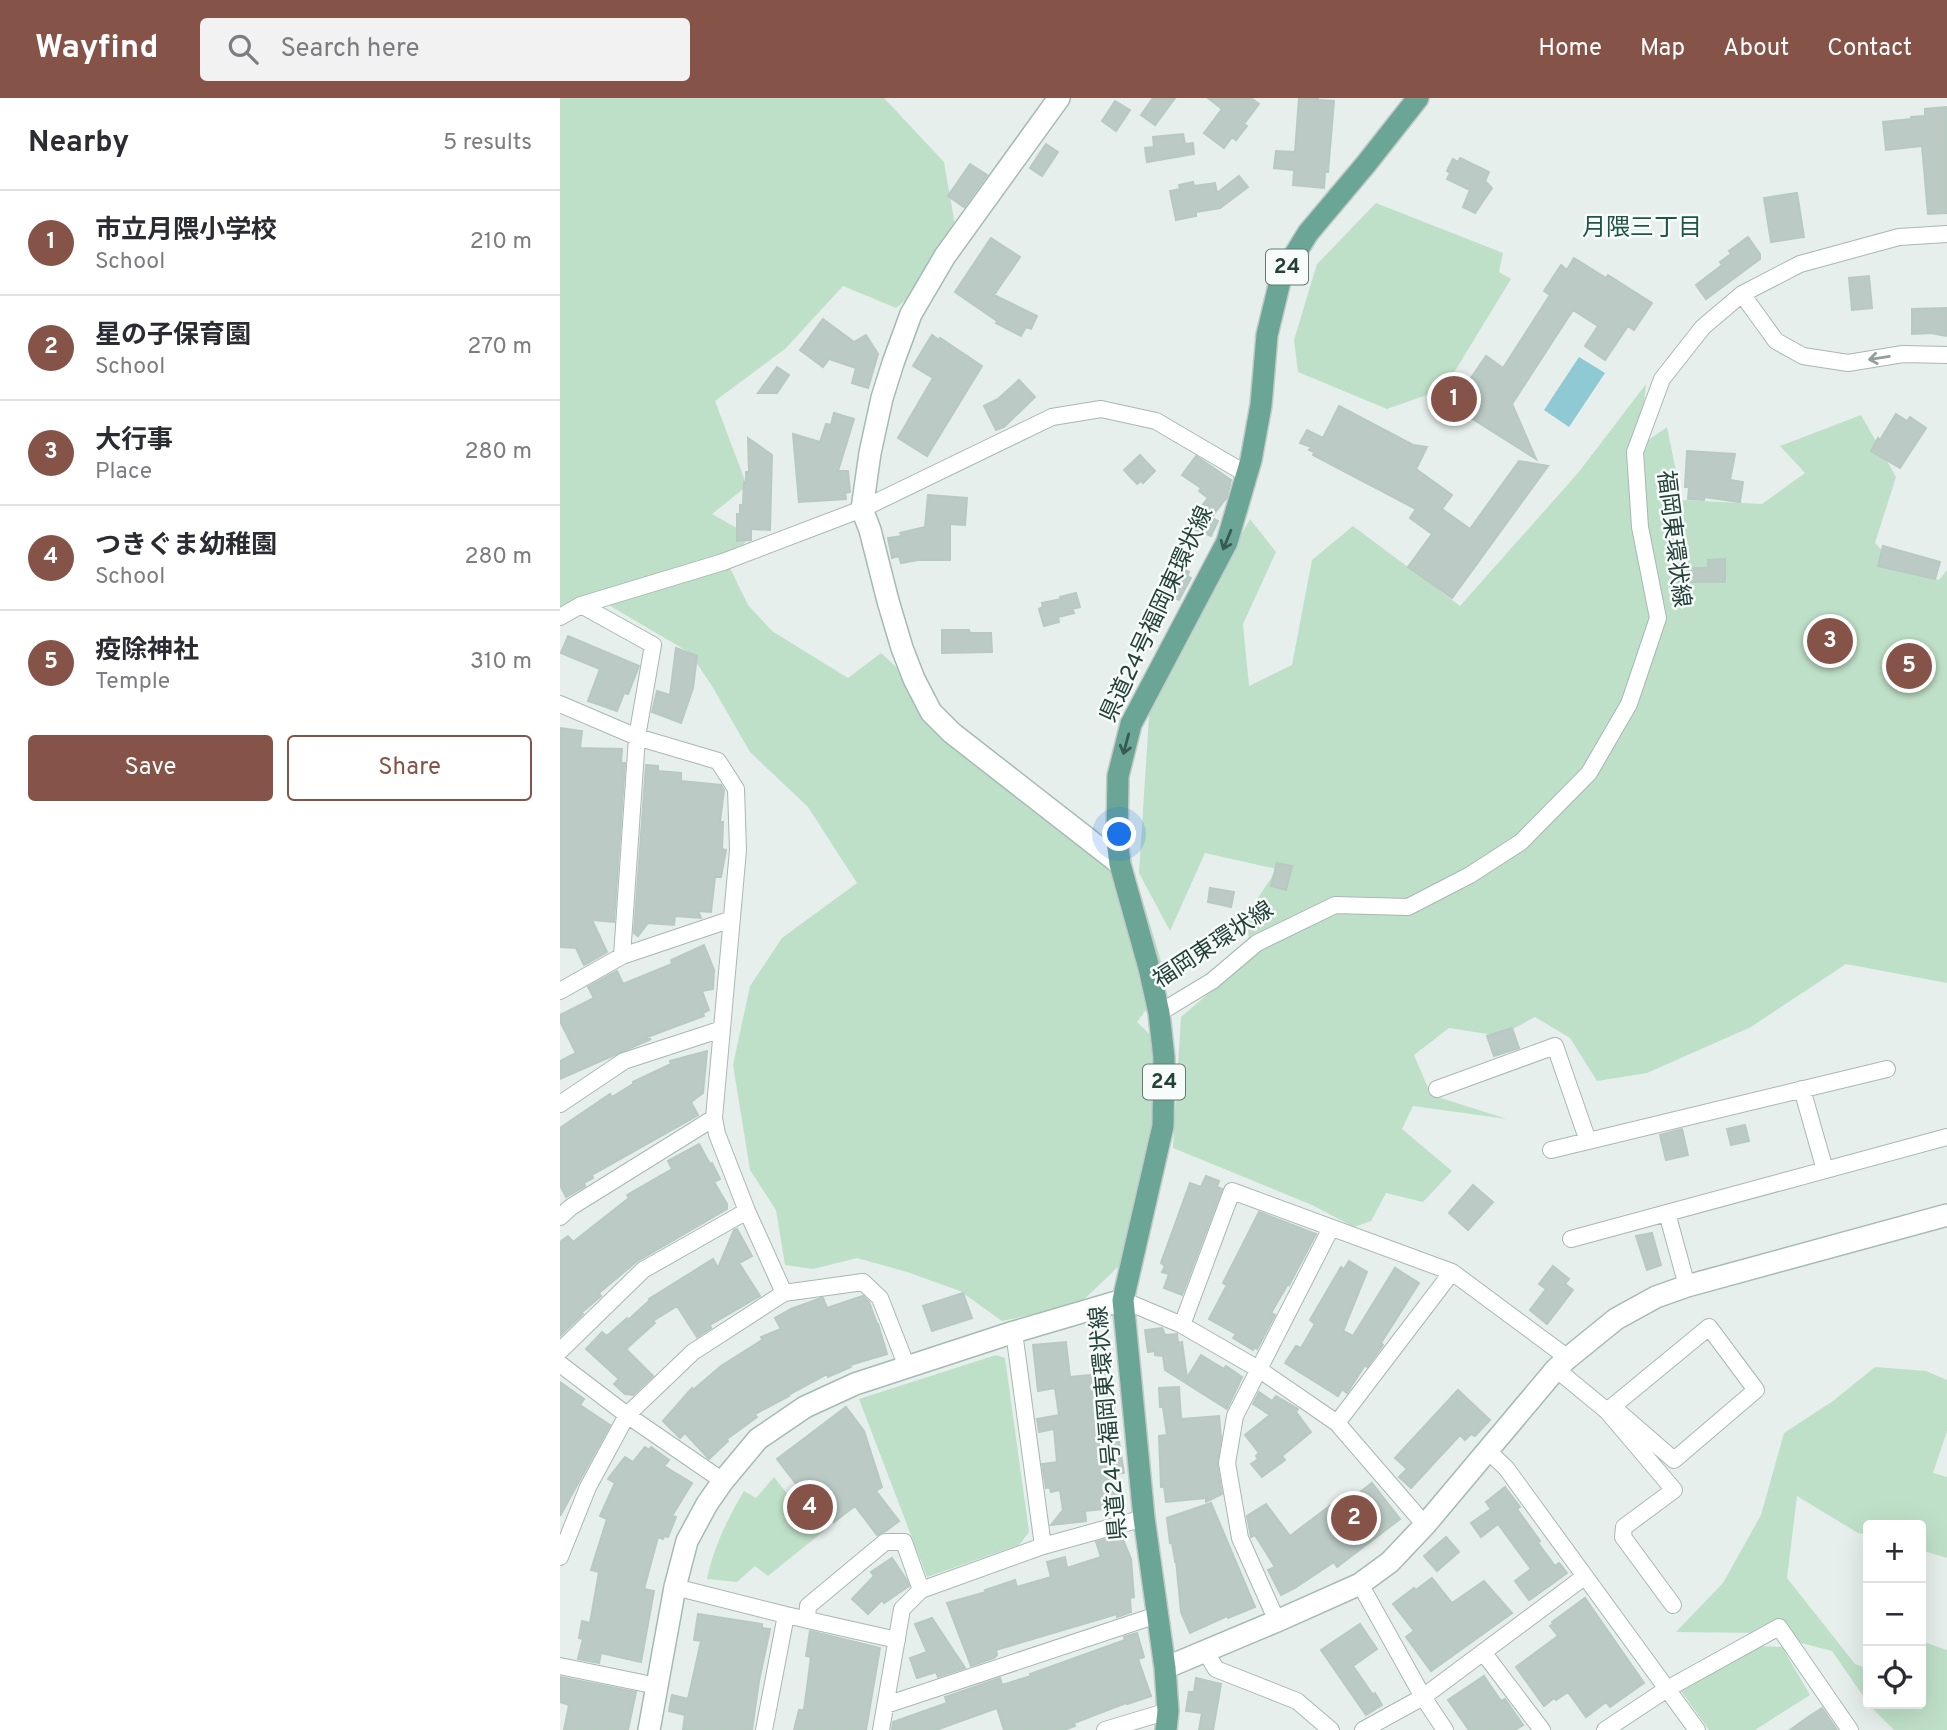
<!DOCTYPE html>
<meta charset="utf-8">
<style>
body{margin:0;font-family:Overpass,"Noto Sans JP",sans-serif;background:#f2f2f3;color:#2b2b33}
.controls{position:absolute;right:21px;bottom:21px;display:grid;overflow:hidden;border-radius:7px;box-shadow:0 7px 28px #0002}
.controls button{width:63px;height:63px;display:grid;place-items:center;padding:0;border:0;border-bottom:2px solid #e1e1e2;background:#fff;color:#2b2b33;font:35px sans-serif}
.you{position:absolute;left:560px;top:737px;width:24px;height:24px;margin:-18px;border:5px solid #fff;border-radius:50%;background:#1a73e8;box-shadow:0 0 0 10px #1a73e833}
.badge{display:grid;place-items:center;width:46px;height:46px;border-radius:50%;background:#855347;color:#fff;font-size:23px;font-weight:700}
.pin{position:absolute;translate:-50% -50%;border:4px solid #fff;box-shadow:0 2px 7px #0006}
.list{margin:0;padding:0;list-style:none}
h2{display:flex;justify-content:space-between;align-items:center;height:91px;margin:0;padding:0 28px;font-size:30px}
h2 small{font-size:23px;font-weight:400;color:#7c7c81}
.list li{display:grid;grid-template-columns:46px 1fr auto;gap:21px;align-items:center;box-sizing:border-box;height:105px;padding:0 28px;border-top:2px solid #e1e1e2}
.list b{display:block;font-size:26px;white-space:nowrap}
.list p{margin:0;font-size:23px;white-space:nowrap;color:#7c7c81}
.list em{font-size:23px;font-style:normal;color:#7c7c81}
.actions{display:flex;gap:14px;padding:21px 28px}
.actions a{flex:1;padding:16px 0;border:2px solid #855347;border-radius:7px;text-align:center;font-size:24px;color:#855347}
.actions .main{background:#855347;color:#fff}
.icon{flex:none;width:38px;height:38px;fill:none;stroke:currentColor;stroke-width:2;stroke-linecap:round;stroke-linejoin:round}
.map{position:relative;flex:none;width:1387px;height:1632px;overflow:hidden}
header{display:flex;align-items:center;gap:42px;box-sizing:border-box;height:98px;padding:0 35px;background:#855347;color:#fff}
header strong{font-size:33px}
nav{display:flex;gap:38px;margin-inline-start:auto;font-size:24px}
.search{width:490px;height:63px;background:#f2f2f3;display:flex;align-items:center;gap:18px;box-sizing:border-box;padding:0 24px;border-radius:7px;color:#7c7c81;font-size:26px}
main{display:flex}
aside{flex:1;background:#fff}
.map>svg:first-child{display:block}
.green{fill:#bfe0c8}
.water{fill:#8ec9d4}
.building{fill:#bbcac4;stroke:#b8c9c2;stroke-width:2}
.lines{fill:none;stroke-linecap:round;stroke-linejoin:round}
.street-casing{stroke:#a8b8b2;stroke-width:18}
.secondary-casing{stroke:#a4bbb3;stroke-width:24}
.primary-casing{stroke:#c2cac8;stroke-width:24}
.street{stroke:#fff;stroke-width:16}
.secondary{stroke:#fff;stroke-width:21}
.primary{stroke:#6aa596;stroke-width:21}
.oneway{stroke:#92a09c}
.oneway2{stroke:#365b51}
.labels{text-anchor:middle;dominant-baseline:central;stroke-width:5;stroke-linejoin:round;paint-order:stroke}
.shield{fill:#f7fbf9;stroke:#637a73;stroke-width:2}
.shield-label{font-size:21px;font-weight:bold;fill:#24423a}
.street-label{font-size:23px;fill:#24423a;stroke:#f7fbf9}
.neighbourhood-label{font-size:24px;fill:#1f5548;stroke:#f7fbf9}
</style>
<header>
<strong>Wayfind</strong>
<div class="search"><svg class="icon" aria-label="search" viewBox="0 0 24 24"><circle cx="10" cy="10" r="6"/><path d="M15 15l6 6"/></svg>Search here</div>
<nav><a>Home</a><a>Map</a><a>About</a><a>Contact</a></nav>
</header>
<main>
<aside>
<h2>Nearby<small>5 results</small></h2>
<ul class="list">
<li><span class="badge">1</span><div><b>市立月隈小学校</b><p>School</p></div><em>210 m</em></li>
<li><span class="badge">2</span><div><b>星の子保育園</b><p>School</p></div><em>270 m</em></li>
<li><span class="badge">3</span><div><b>大行事</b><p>Place</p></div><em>280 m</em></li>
<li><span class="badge">4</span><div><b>つきぐま幼稚園</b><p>School</p></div><em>280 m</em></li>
<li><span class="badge">5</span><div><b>疫除神社</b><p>Temple</p></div><em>310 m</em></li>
</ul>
<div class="actions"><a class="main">Save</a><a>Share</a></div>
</aside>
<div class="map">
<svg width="1387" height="1632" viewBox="0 0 1387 1632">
<rect width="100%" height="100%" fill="#e6efeb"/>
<path class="green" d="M0,0H324L384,64L400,155L376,178L336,210L283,188L226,250L155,303L187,388L152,416L189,437L170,470L188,507L212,533L288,580L321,555L580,793L607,883L577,924L611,957L577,1151L518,1207L442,1223L400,1193L347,1174L297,1160L253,1171L225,1167L216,1112L190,1072L173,967L190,888L222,840L297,785L248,709L190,654L152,588L130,555L30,496L0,519Z
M816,105L943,155L939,174L951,181L884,291L827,311L738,274L734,242L757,166Z
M1086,286L1080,348L1107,329L1122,402L1202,406L1245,375L1220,348L1301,317L1336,379L1315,445L1339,470L1379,482L1387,472V885L1286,866L1191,929L1087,975L1037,983L1010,940L975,919L940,938L889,930L854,957L871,997L947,1021L853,1008L842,1031L892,1073L863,1104L826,1095L811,1123L794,1129L752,1107L613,1050L621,919L689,861L688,815L717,771L645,755L610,833L579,775L590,603L690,421L716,454L683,526L689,588L732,567L752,462L793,428L900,508L1018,375Z
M436,1257L445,1260L469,1434L459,1447L367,1479L299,1301Z
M1315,1269L1366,1273L1387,1282V1333L1373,1375L1387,1379V1460L1361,1452V1427H1308V1437L1298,1435L1237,1398L1227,1480L1295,1566L1308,1571V1606H1361V1543L1387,1552V1632H1334L1310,1608L1272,1553L1202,1535L1116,1534L1163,1485L1201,1417L1224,1335L1273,1303Z
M214,1379L229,1398L240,1391L265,1432L208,1478L195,1468L177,1484L147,1481C154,1448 167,1422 184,1393L196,1400Z
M1199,1548L1222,1549L1250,1597L1195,1632H1149L1121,1593Z"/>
<path class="water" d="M1019,259L1045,275L1009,329L984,312Z"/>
<path class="building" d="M593,0H615L595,27L581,17Z
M648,0H691L699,6L684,26L687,28L676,42L672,39L664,50L644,35L662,11Z
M739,0H758V2L774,3L768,74H765L764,90L733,87L734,72L714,70L716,53L735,54Z
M555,3L570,12L556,33L542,23Z
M1386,9L1387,115L1368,116L1362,48L1326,52L1323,24L1351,21V19L1365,18V11Z
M623,36L625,46L633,45L634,56L587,64L585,50L594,49L593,39Z
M486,46L498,54L482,78L470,70Z
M900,60L929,74L925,83L932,90L915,115L903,109L910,92L887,81L890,75L887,73L893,61L898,64Z
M410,66L427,77L404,109L388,98Z
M679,78L688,89L660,110L636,114V118L616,122L610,93L620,91L619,87L633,84L634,88L655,85L657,95Z
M1237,95L1244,139L1211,144L1204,100Z
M1188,139L1200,156V161L1146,201L1136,187L1162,167L1160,164L1171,156L1169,153Z
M431,140L460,159L434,197L477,218L471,231L466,229L461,238L436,225L437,223L395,194Z
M1014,160L1046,180L1048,177L1092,205L1074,232L1068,228L1045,262L1025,248L1038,228L1013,212L952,306L976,361L911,320L904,325L878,309L899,277L909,283L926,258L943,270L990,197L984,193L1001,167L1007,172Z
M1309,178L1312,210L1292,212L1289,180Z
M1387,210V238L1371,235L1352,236V211Z
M263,221L294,244L306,237L318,256L308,290L292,285L296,270L269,261L263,269L240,252Z
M372,237L379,242L380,240L422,268L367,358L338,340L373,280L353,268Z
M217,269L229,277L217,295H198Z
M459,282L475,299L444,329L436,332L424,308L438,301Z
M779,308L853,347L867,349L856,371L892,397L882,411L910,431L959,363L988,368L892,500L848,469L872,436L850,420L856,411L753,357L754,354L749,352L751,349L740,345L747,332L763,340Z
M274,315L294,321L278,373H288L290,394L285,395L286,401L239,404L233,336L260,344L266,326L271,327Z
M1336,316L1347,323L1350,319L1366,330L1340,370L1311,353L1318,340L1320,342Z
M188,340L212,357L210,432L191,431V442L177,443V416H180V407H183L184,384H186V374H189Z
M1127,353L1175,356L1170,382L1183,384L1180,404L1144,399V402L1128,401L1129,389H1125Z
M580,357L595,373L583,385L581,383L577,386L564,372Z
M636,358L671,382L667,399L651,420L658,423L651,438L631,430L633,426L629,424L648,400L639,393L641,390L622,377Z
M368,397L407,400L405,427L390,426V462H358L341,465L339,458L332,460L328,440L342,438L340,435L365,429Z
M1323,448L1380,464L1375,481L1318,468Z
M1165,461V484H1117V470H1148V462Z
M617,468L629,474L627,478L631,480L619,502L603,493Z
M516,495L520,509L512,511L514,515L498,519L499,524L484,528L479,511L483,509L482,505L501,501L500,499Z
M382,532H409L410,535H431L432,554L382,555Z
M8,538L79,568L68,596L64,595L57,613L28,603L40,571L1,555Z
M116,550L137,558L133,590L121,625L92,614L97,593L110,597Z
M0,630L22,633L20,650L62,651L61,665H65L54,824L32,822L47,854L24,867L16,850L0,849Z
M86,667L98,668V673L121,675V683L161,687L164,692L160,724H163L162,751L166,752L161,779H155L151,814L138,813L141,820L115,818L114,827L88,825L78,838L74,835Z
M717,765L732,768L726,792L711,788Z
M650,790L674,794L671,809L648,804Z
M144,847L154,872L153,891L142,893L149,912L143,915L144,918L82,941H91L0,981V963L16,955L0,923V917L34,900L28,889L57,873L63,886L112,866L111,862Z
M952,930L959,950L934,958L927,938Z
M147,953L143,995L131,1004L138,1017L32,1077L33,1080L24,1085L25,1088L6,1099L0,1087V1030L50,996L52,999L73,986V984L111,966L110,963Z
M1185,1027L1189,1043L1171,1047L1167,1031Z
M1122,1031L1128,1057L1106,1062L1100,1037Z
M139,1046L150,1066L152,1065L160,1081L154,1084L167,1106V1111L76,1164L39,1195L41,1198L21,1215L23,1216L0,1238V1144L8,1138L13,1144L69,1100L67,1097L112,1071L108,1063Z
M646,1078L659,1083L657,1089L662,1091L622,1197L604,1190L609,1176L602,1174L605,1168L601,1165L630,1085L641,1089Z
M913,1087L933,1104L908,1132L889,1115Z
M699,1114L756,1136L729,1187L728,1186L711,1215L715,1217L697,1251L695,1249L693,1252L673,1240L676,1236L649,1221L667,1187L663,1185Z
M177,1131L192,1158L179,1165L200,1198L150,1227L151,1230L137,1239L117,1208L93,1223L95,1225L66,1251L93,1278L73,1297L65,1296L54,1286L59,1281L26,1251L42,1234L47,1238L67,1220L68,1222L90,1202L89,1201L153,1161L158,1170L174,1132Z
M1092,1135L1101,1167L1087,1172L1076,1138Z
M789,1163L807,1174L783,1233L793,1238L835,1170L859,1185L821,1245L823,1247L807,1269L805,1267L787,1295L782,1291L778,1298L725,1265L736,1248L741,1250L755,1226L750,1222L781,1169L784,1171Z
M993,1168L1009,1181L1005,1186L1013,1192L987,1226L970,1212L986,1191L979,1186Z
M403,1195L412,1220L372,1233L363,1208Z
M303,1198L309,1204L317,1226H318L327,1256L290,1267L291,1269L268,1279L267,1276L228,1297L229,1298L195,1316L197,1319L167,1341L168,1343L149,1361L125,1335L120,1340L103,1323L132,1290L133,1292L161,1268L202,1242L201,1239L221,1231L215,1220L231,1211L261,1200H263L267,1210Z
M602,1230L605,1237L617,1236L618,1245L622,1244L627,1280L641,1257L664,1271L666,1268L682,1279L667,1311L605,1272L603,1258L595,1257V1253L588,1254L585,1232Z
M506,1244L510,1279L550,1275L557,1344H559L564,1375L556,1376L560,1409L525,1413L526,1423L491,1427L503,1412L500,1392L491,1394L490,1389L486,1390L482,1366L497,1364L494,1331L479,1334L477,1321L499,1317L495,1290L478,1293L473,1247Z
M0,1284L24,1301L20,1307L50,1327L0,1418Z
M619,1289L621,1321L659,1318L661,1340L657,1366L662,1396L646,1404V1400L606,1404L604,1388L601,1389L599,1338L607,1337L603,1309H600L599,1290Z
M898,1292L930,1322L915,1338L911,1336L905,1342L900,1337L851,1390L839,1379L847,1371L835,1360Z
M699,1294L712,1303L716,1298L738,1311L736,1314L751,1334L722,1358L725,1362L702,1379L691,1366L698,1361L696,1358L699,1355L685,1337L710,1317L693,1306Z
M286,1309L304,1333L322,1389L316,1393L339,1423L326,1433L317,1437L295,1408L274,1424L244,1384L239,1388L237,1387L217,1361Z
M85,1349L89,1352L91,1349L109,1362L104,1368L132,1385L112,1418L116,1419L108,1439L104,1438L103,1441L98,1439L84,1491L94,1493L81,1564L41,1555L39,1565L18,1561L23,1541L19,1540L22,1523L30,1525L39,1474L31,1472L47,1421L40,1418L55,1385L48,1381L65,1359L73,1364Z
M812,1385L840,1421L777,1469L774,1464L735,1490L721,1497L708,1472L715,1469L695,1437L691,1439L687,1418L706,1406L730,1438L779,1401L783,1407Z
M945,1389L960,1409L957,1411L980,1443L978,1445L995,1468L999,1465L1007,1475L971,1501L969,1502L955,1483L971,1471L938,1426L921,1439L911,1425L931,1411L926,1404Z
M651,1405L695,1509L668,1520L667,1518L630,1535L621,1514L616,1462L615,1463L612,1445H610L607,1420Z
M561,1437L571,1461L574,1499L570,1500L571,1514L557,1519V1516L436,1552L437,1557L434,1560L411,1568L387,1505L426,1494L425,1492L455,1482L457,1489L491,1479L487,1464L505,1459L507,1470L541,1459L536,1444Z
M886,1439L899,1454L877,1473L864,1458Z
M332,1460L346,1481L349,1488L324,1505L322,1502L308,1516L292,1501L314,1478L311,1474Z
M872,1480L892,1505L924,1483L952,1515L871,1573L846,1539L854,1533L833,1506L854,1490L856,1492Z
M1025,1500L1084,1585L1050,1609L1046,1604L1026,1619L1008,1594L996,1602L994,1600L984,1608L956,1569L998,1538L990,1528L993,1526L992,1524Z
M138,1516L202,1526V1530L210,1531L199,1583L192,1632H123L125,1617L109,1613L112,1597L128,1601L141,1543L134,1542Z
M372,1520L405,1570L378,1579L376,1574L357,1580L350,1560L367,1554L355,1526Z
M800,1526L817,1551L793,1568L813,1597L815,1595L822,1607L806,1617L761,1552Z
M250,1533L320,1550L306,1632H234L239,1612H244L251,1559L246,1558Z
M577,1535L584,1559L578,1561L591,1598L567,1606L566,1605L514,1625L515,1628L504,1632H444L437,1610L376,1632H332L333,1624L387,1605L385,1599L440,1580L442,1587L471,1578L470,1576L565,1542L564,1539Z
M924,1578L941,1603L945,1601L963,1627L955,1632H909L888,1602Z
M0,1579L76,1594L68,1632H4L9,1607L0,1604Z
M636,1580L661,1586L653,1632H639L642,1615L626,1613L629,1594H634Z
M1262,1610L1277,1632H1230L1248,1619Z"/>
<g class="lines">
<g class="street-casing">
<path id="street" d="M1182,196L1216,243L1243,258L1288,265L1343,256L1387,257
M21,507L93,547L77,639L62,858
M0,519L21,507L163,464L302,411L492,319L541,311L596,323L688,377
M0,606L77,639L158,663L176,691L178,752L154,1020L157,1036L187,1113L224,1195
M0,893L62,858L172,821
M599,915L652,883L697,845L775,807L848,809L910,777L961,744L1029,675L1069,606L1098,520L1080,429L1075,354L1102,281L1143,229L1182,196L1240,166L1339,139L1387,136
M877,991L995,948L1028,1043
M1242,991L1265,1072
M0,1006L64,963L162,931
M991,1052L1327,971
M1107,1115L1127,1188
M0,1119L11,1109L154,1020
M1011,1141L1387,1039
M563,1202L622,1227L700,1272L777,1325L865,1427
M622,1227L672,1093L892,1174L1008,1260
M454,1234L483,1448
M0,1253L83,1172L187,1113
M0,1266L67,1317L163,1383
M996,1271L1047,1313L1060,1315L1114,1362L1196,1292L1149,1229L1047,1313L1114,1392L1064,1429L1063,1439L1113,1507
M777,1325L892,1174
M928,1353L946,1370L1137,1632
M0,1459L28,1389L67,1317L133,1254L224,1195L303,1184L320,1200L347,1269
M800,1486L863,1599L885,1632
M115,1489L226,1517L337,1542
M247,1522L248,1508L325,1444H344L361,1492
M717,1523L680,1440L667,1365L675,1318L771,1130
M645,1553L656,1571L737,1603L771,1632
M923,1554L982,1632
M0,1568L97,1588
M326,1607L597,1517
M204,1632L226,1517
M321,1632L342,1511L361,1492L483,1448L584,1420
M545,1632L608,1613
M803,1632L863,1599L1024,1479
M1045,1632L1107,1591L1219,1529L1290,1632"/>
</g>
<g class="secondary-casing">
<path id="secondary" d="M499,0L385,158L351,216L333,265L322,300L310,355L302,411L310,432L328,503L342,550L354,581L371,614L392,635L560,766
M605,1570L717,1523L800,1486L830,1464L865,1427L996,1271L1008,1260L1056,1221L1096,1199L1127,1188L1387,1117
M89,1632L115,1489L127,1443L147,1406L163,1383L198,1341L245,1309L295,1286L454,1234L563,1202"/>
</g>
<g class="primary-casing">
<path id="primary" d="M606,1632L608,1613L605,1570L584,1420L563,1202L603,1028L604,960L599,915L589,870L560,766L557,742L558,678L571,626L667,444L691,362L701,307L707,237L721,179L748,135L806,66L858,0"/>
</g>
<use href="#street" class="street"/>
<use href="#secondary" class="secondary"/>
<use href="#primary" class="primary"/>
</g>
<defs><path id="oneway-shaft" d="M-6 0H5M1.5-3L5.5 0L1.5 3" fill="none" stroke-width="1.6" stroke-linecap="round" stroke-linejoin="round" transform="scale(1.75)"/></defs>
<use class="oneway" href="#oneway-shaft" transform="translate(1319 260) rotate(171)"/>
<g class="oneway2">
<use href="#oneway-shaft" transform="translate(667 442) rotate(112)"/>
<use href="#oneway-shaft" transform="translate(566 646) rotate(105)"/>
</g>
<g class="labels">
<g class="shield">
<rect x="706" y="151.5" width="42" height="35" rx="5"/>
<rect x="583" y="966.5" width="42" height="35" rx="5"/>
</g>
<g class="shield-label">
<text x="727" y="169">24</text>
<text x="604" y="984">24</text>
</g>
<g class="street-label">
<text transform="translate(1112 441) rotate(83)">福岡東環状線</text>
<text transform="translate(598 517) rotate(-65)">県道24号福岡東環状線</text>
<text transform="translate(654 848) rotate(-33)">福岡東環状線</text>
<text transform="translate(550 1325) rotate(-95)">県道24号福岡東環状線</text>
</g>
<g class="neighbourhood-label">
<text x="1082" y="131">月隈三丁目</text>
</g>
</g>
</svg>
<div class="controls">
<button>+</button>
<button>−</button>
<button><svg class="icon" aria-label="locate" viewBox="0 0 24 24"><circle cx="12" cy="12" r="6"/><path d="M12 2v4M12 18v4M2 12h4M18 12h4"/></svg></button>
</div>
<div class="you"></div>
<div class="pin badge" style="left:894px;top:301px">1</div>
<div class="pin badge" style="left:794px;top:1420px">2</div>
<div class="pin badge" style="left:1270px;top:543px">3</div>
<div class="pin badge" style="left:250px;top:1409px">4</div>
<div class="pin badge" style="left:1349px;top:568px">5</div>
</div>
</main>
